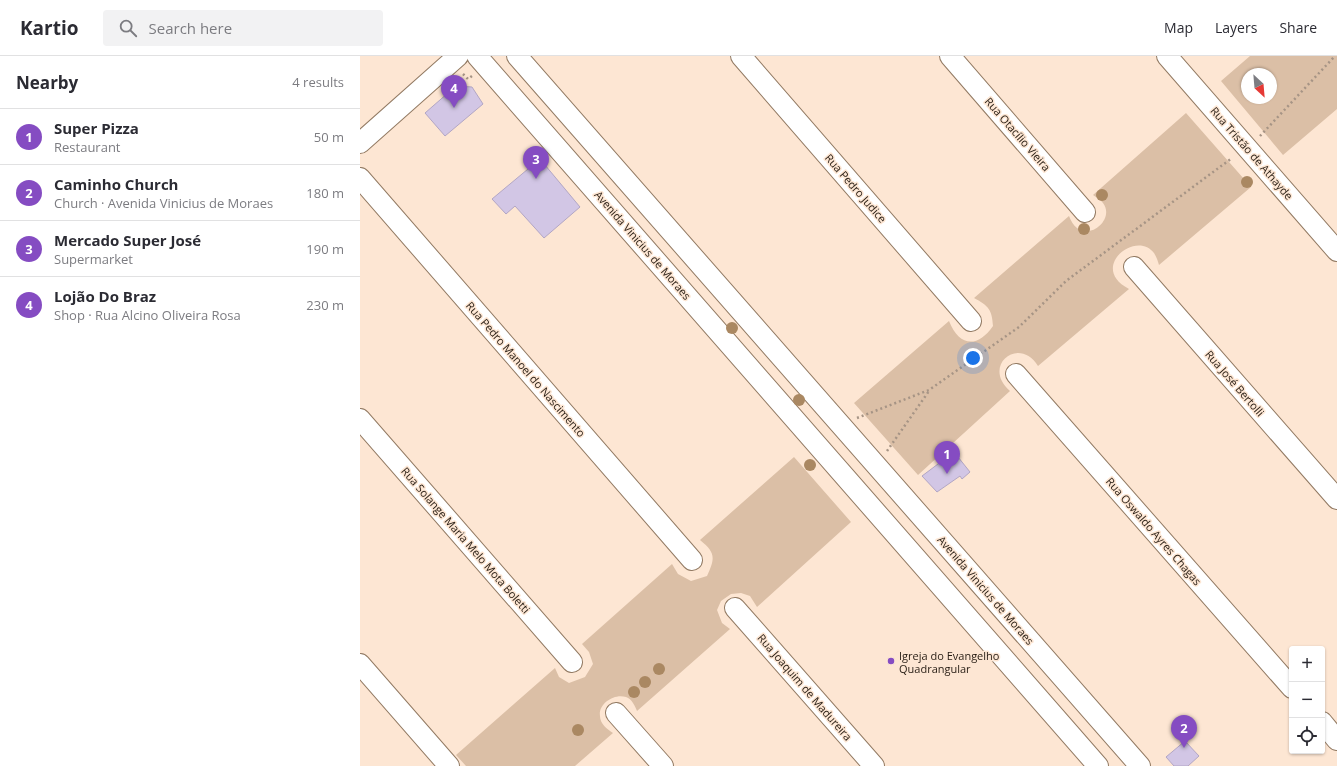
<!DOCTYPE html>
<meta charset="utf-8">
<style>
body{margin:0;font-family:"Open Sans",sans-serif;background:#f2f2f3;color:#2b2b33}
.controls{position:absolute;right:12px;bottom:12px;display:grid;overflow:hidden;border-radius:4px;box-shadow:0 1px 3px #0004}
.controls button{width:36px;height:36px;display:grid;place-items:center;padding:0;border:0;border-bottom:1px solid #e1e1e2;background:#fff;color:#2b2b33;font:20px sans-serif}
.compass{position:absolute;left:881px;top:12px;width:36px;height:36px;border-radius:50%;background:#fff;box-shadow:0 1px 3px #0004;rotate:154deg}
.you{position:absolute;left:613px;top:302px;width:14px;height:14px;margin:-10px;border:3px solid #fff;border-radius:50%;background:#1a73e8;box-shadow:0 0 0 6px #1a73e833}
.badge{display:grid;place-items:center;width:26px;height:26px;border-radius:50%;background:#854cc2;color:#fff;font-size:13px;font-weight:700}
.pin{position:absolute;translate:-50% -33px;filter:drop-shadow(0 1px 2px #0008)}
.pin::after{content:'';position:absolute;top:21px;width:14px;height:12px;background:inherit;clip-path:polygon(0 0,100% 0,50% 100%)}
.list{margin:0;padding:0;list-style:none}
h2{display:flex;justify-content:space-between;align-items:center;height:52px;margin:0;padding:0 16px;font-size:17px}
h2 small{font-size:13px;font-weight:400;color:#7c7c81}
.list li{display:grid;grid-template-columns:26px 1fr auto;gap:12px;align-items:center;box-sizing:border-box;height:56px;padding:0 16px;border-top:1px solid #e1e1e2}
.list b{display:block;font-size:15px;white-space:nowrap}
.list p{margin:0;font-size:13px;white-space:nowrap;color:#7c7c81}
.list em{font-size:13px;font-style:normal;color:#7c7c81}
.icon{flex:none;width:22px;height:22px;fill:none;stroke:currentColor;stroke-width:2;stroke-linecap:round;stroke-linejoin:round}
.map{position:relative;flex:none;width:977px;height:710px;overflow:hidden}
header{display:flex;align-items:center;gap:24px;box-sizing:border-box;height:56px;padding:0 20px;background:#fff;border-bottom:1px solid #e1e1e2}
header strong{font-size:19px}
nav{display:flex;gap:22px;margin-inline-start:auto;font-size:14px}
.search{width:280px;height:36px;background:#f2f2f3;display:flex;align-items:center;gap:10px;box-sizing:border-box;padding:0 14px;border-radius:4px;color:#7c7c81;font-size:15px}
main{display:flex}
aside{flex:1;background:#fff}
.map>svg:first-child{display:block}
.green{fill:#dbbfa6;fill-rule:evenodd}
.building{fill:#d2c6e5;stroke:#b2a6c4}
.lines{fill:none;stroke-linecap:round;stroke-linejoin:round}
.minor-casing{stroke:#927a63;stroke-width:22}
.path{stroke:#a69485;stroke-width:2.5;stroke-dasharray:2 3;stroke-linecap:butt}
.minor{stroke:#fff;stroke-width:20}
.tree{fill:#aa8862}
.poi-dot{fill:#854cc2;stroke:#fde6d3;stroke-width:1.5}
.labels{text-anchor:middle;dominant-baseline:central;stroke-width:3;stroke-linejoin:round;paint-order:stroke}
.street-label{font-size:11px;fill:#261c13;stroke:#fde6d3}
.poi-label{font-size:11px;fill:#261c13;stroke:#fde6d3;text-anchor:start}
</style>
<header>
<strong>Kartio</strong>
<div class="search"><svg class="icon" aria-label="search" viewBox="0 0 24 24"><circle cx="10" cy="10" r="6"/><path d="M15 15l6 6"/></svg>Search here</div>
<nav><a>Map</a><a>Layers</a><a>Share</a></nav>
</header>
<main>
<aside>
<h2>Nearby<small>4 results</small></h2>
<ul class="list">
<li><span class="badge">1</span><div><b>Super Pizza</b><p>Restaurant</p></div><em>50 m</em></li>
<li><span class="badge">2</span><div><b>Caminho Church</b><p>Church · Avenida Vinicius de Moraes</p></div><em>180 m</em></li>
<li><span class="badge">3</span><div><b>Mercado Super José</b><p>Supermarket</p></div><em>190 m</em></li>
<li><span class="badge">4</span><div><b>Lojão Do Braz</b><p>Shop · Rua Alcino Oliveira Rosa</p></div><em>230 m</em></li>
</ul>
</aside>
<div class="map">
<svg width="977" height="710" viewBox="0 0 977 710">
<rect width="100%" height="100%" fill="#fde6d3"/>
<path class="green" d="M890,0H977V53L923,99L861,25ZM887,18H911V42H887Z
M826,57L891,131L799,209C798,205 796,200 794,197C776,173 728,212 769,233L678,310C659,279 621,310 650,335L558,419L494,347L589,265C599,290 617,293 633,270C632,254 629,250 614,242L709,160C721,193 757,165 743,147C741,144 736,141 733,139Z
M434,401L491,466L397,551L390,540L381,537L371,538L361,545L357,554L362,567L370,573L277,655C275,650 272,643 266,641C254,637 238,648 240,660C240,668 247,673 253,677L215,710H106L96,699L195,612L199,621L209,627L225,621L233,608L229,596L222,588L312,508L318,518L331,525L347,520C355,502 356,497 340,484Z"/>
<path class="building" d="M96,30L112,31L123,48L85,80L65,57Z
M180,103L220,151L184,182L155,150L146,158L132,143Z
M594,396L610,416L602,423L600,420L577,436L562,420Z
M825,685L839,700L828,710H814L806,701Z"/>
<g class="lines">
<g class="minor-casing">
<path id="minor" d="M117,0L738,710
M157,0L780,710
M381,0L611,265
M590,0L725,156
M807,0L977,195
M0,87L98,0
M0,122L332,504
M774,211L977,443
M656,318L932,632
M0,363L212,606
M375,552L514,710
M0,608L89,710
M256,657L303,710
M962,666L977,684"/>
</g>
<path class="path" d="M103,18L108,23L112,20
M900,80L975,0
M497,362L569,334L659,271L706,225L872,102
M527,395L569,335"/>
<use href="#minor" class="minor"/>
</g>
<g class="tree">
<circle cx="887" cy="126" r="6"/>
<circle cx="742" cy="139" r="6"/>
<circle cx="724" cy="173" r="6"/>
<circle cx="372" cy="272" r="6"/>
<circle cx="439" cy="344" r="6"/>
<circle cx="450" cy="409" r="6"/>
<circle cx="299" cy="613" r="6"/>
<circle cx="285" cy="626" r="6"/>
<circle cx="274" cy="636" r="6"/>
<circle cx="218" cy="674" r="6"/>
</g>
<circle class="poi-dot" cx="531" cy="605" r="4"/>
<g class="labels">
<g class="street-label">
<text transform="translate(658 78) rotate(49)">Rua Otacílio Vieira</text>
<text transform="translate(892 97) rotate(49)">Rua Tristão de Athayde</text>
<text transform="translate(496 132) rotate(49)">Rua Pedro Judice</text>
<text transform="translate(283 189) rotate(49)">Avenida Vinicius de Moraes</text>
<text transform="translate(166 313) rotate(49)">Rua Pedro Manoel do Nascimento</text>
<text transform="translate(875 327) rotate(49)">Rua José Bertolli</text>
<text transform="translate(794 475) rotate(49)">Rua Oswaldo Ayres Chagas</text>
<text transform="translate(106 484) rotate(49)">Rua Solange Maria Melo Mota Boletti</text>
<text transform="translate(626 534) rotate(49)">Avenida Vinicius de Moraes</text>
<text transform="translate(445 631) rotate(49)">Rua Joaquim de Madureira</text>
</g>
<g class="poi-label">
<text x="539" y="599">Igreja do Evangelho<tspan x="539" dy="13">Quadrangular</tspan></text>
</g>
</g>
</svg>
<div class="controls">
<button>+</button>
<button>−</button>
<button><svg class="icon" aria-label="locate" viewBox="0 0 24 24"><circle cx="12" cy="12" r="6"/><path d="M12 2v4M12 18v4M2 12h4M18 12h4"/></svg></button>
</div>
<svg class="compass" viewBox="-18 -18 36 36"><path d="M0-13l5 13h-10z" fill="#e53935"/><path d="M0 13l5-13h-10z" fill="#7c7c81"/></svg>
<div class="you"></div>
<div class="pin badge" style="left:587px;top:418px">1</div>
<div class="pin badge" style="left:824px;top:692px">2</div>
<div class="pin badge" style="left:176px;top:123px">3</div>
<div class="pin badge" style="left:94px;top:52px">4</div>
</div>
</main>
